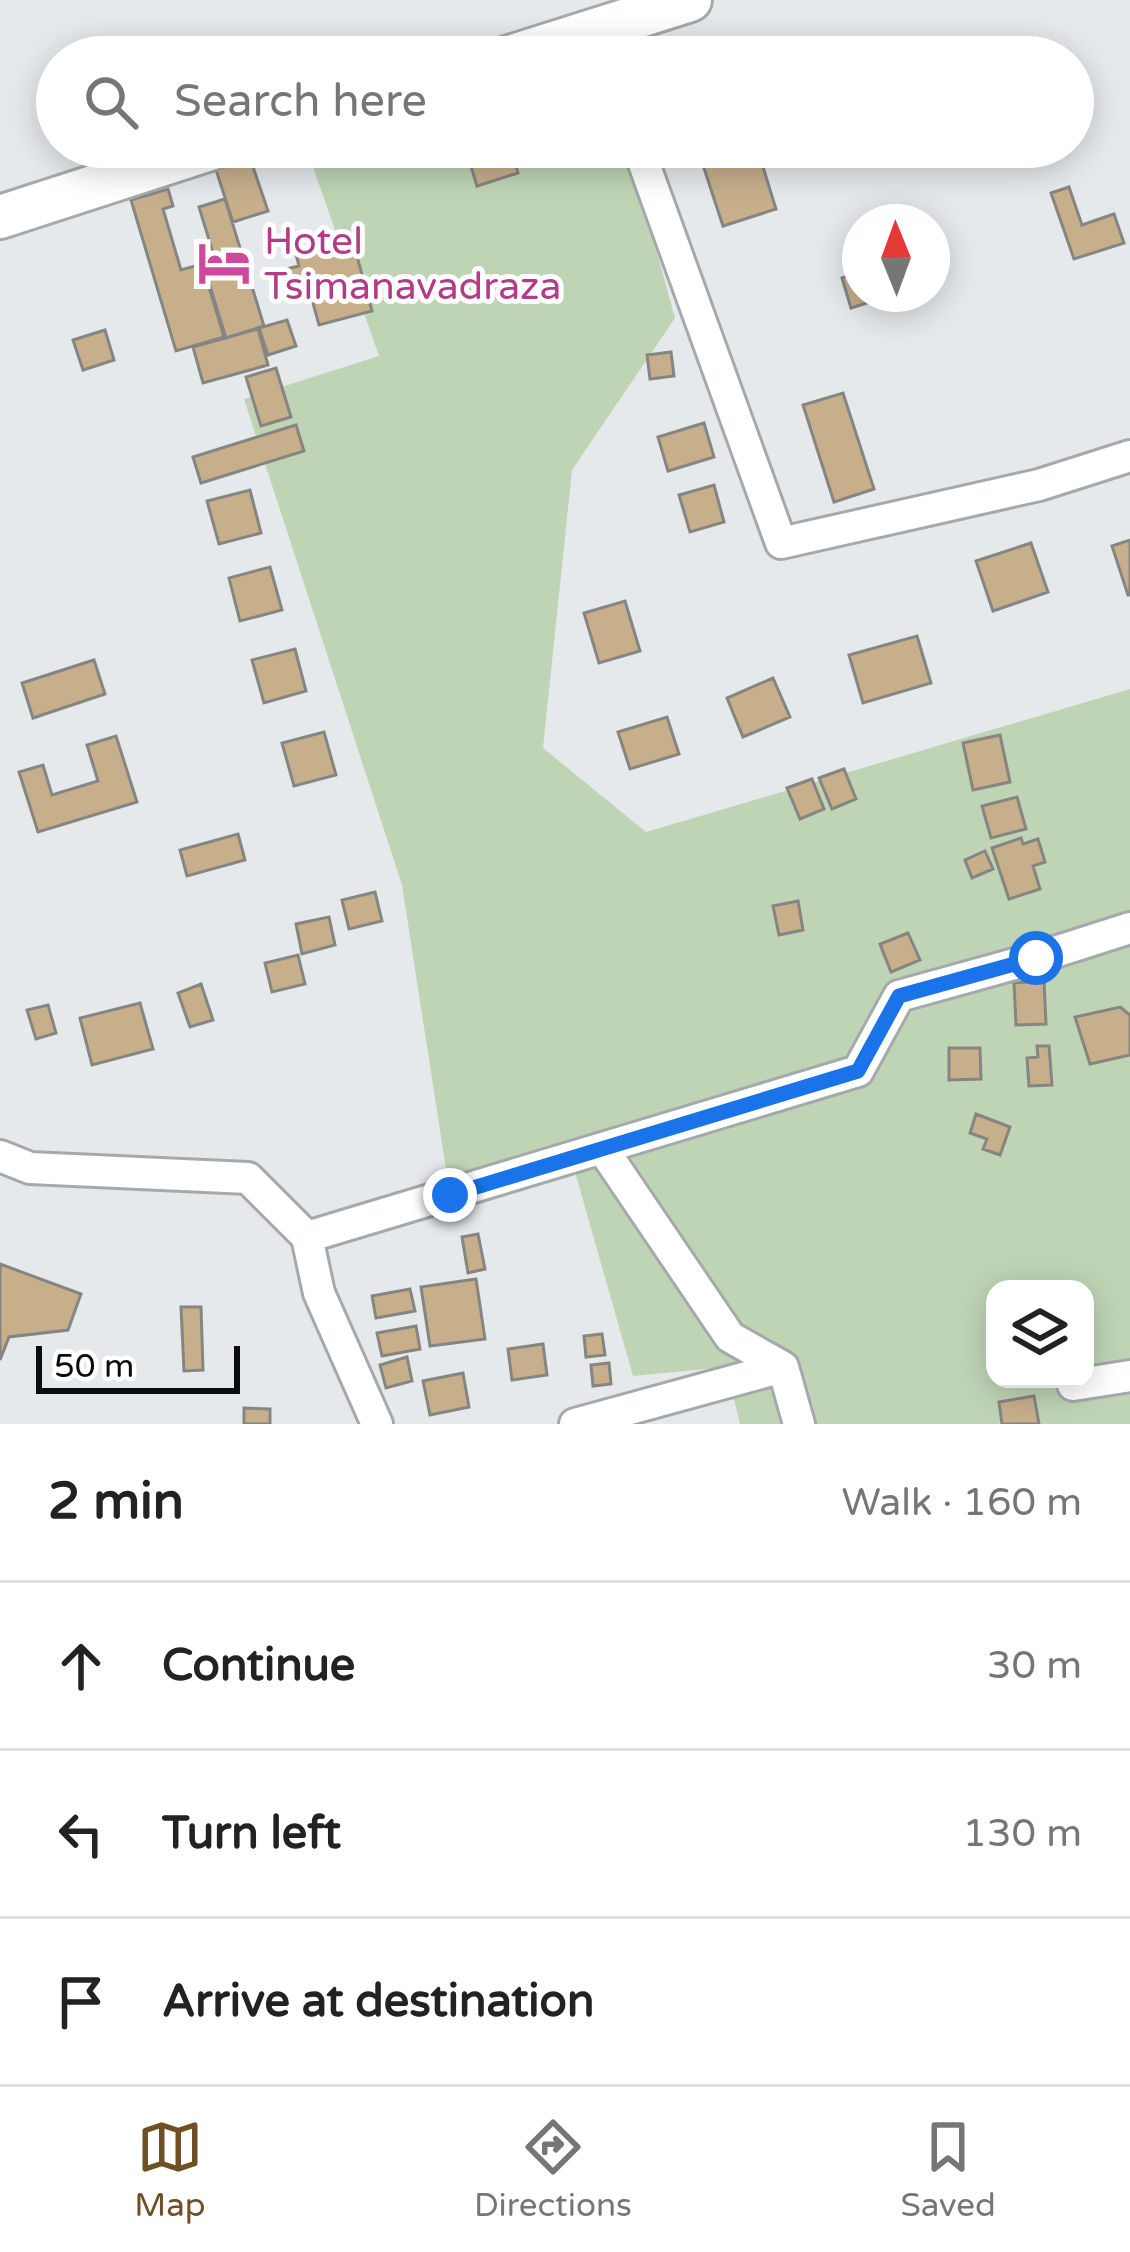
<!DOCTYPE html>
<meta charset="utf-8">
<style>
body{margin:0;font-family:"Varela Round",sans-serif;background:#f2f2f2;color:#222}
.controls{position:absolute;right:36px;bottom:36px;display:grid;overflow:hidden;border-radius:24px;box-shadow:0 6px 30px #0003}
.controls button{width:108px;height:108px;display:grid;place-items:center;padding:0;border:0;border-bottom:3px solid #e0e0e0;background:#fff;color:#222;font:60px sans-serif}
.compass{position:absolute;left:842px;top:204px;width:108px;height:108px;border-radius:50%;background:#fff;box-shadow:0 6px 30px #0003;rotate:359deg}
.scale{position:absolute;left:36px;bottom:30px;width:204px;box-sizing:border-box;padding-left:12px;border:6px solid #0b0c0d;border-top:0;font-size:33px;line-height:42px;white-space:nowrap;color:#0b0c0d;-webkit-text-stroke:9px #fff;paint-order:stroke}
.stop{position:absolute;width:36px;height:36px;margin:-27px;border:9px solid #1a73e8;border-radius:50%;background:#fff}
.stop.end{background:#1a73e8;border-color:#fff;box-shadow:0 3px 12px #0008}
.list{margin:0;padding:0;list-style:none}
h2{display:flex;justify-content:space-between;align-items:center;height:156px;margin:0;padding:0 48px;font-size:51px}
h2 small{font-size:39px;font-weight:400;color:#767676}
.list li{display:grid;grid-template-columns:78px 1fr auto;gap:36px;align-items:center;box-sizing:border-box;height:168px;padding:0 48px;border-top:3px solid #e0e0e0}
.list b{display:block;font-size:45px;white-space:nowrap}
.list em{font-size:39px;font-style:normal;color:#767676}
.icon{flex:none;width:66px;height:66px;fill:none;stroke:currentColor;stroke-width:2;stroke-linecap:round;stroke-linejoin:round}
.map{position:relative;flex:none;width:1130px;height:1424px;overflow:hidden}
.search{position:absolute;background:#fff;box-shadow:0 6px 30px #0003;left:36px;right:36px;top:36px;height:132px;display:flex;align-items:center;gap:30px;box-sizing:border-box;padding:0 42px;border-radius:66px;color:#767676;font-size:45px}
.sheet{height:660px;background:#fff}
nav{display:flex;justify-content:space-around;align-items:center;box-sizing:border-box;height:168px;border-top:3px solid #e0e0e0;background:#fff;font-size:33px;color:#767676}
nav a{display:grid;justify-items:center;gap:6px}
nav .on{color:#6e5024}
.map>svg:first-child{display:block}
.green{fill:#bfd4b5;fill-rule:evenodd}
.building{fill:#c7af8c;stroke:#878582;stroke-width:3}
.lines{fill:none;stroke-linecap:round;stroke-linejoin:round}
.minor-casing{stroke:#a6a9ab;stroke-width:36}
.secondary-casing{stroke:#a6a9ab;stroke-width:48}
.minor{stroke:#fff;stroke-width:30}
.secondary{stroke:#fff;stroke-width:42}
.route{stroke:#1a73e8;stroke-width:15}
.labels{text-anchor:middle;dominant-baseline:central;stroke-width:10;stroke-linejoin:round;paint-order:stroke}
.hotel-label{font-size:39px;fill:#b23c85;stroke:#fff;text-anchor:start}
</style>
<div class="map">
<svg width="1130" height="1424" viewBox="0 0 1130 1424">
<rect width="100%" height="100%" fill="#e6e9ec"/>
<path class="green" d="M306,147H628L675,318L572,470L543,748L646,832L1130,689V1424H740L726,1367L633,1376L571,1158L450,1195L402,885L244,399L379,356ZM995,1289H1085V1379H995Z"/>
<path class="building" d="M679,40L685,57H651L649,49Z
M465,147H510L518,173L477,186Z
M718,147H735L739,160L759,154L776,209L723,226L699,153Z
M250,158L268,211L233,222L216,170Z
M1069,187L1082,225L1114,214L1124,243L1074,259L1051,193Z
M168,189L173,206L163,209L181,270L202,264L224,337L176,351L131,200Z
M225,199L264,326L226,338L202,260L214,256L199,207Z
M352,238L372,311L319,325L308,285L287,291L281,270L299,266L296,254Z
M860,272V294H868L870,302L851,308L842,278Z
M287,320L296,346L268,355L259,328Z
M258,329L268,365L203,383L193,347Z
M105,330L114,360L83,370L73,340Z
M671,352L674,376L650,379L647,355Z
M276,368L291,417L261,426L246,377Z
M843,393L874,489L834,502L803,405Z
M704,423L714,457L668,471L658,437Z
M296,425L304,451L201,483L193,457Z
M714,485L724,522L690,532L679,495Z
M250,490L261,533L219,544L207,501Z
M1130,540V595H1128L1112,546Z
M1031,543L1048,592L993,611L976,561Z
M270,567L282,610L240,621L229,578Z
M625,601L640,651L599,663L584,613Z
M917,636L931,683L863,703L849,655Z
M295,649L306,691L264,703L252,660Z
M94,660L105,694L33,718L22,683Z
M773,678L790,717L743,737L727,698Z
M667,717L679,754L630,769L618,732Z
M324,732L336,775L294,786L282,743Z
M1000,735L1010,782L973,790L963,743Z
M116,736L137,802L38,832L19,772L43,765L52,795L98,781L87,745Z
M844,769L856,799L832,809L819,778Z
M812,779L824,809L800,819L787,788Z
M1017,797L1026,829L991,838L982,806Z
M238,834L245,860L187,876L180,850Z
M1021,838L1023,844L1038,839L1045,862L1033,866L1040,889L1009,899L992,848Z
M985,851L993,869L972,878L965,860Z
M375,892L382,921L349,929L342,900Z
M798,901L803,930L779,935L773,906Z
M329,917L335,945L302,954L296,924Z
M908,933L920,960L891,972L880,944Z
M298,955L305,984L272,992L265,963Z
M1044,981L1046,1024L1016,1025L1014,983Z
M201,984L213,1020L190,1027L178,993Z
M140,1003L153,1049L92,1065L80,1018Z
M48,1005L56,1033L36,1039L27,1010Z
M1120,1007L1130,1015V1055L1090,1064L1075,1017Z
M1037,1046H1049L1052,1085L1029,1086L1027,1058L1038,1057Z
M949,1048H980L981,1079L949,1080Z
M976,1114L1010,1127L1000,1155L983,1149L987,1139L970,1133Z
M478,1234L485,1269L468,1273L462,1237Z
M0,1264L81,1294L68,1330L9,1337L0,1360Z
M476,1279L485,1339L430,1346L421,1287Z
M410,1289L415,1311L376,1318L372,1296Z
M181,1307H201L203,1370L184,1371Z
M416,1326L420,1349L382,1356L377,1333Z
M602,1334L605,1355L586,1357L584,1336Z
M543,1344L547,1375L512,1380L508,1349Z
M407,1357L412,1381L386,1388L380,1365Z
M609,1363L611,1384L593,1386L591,1365Z
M463,1373L469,1407L430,1415L423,1381Z
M1034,1396L1039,1424H1002L999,1402Z
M244,1408L270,1409V1424H244Z"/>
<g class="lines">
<g class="minor-casing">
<path id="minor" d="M638,147L781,543L1039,485L1130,456
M602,1148L730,1337L783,1367L799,1424
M0,1156L30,1168L248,1178L307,1237L858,1071L899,996L1036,958L1130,928
M307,1237L319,1293L377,1424
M1073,1385L1130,1376
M575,1424L783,1367"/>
</g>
<g class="secondary-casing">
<path id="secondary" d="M510,57L690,0
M0,217L216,147"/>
</g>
<use href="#minor" class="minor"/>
<use href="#secondary" class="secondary"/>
</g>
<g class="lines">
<path class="route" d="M450,1195L858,1071L899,996L1036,958"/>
</g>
<defs>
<g id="hotel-bare" transform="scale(4.14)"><path d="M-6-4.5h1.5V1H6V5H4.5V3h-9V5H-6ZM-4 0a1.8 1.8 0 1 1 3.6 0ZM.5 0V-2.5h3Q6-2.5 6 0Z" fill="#d1479c" stroke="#fff" stroke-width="2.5" paint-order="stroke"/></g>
</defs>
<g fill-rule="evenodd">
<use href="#hotel-bare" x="224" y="263"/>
</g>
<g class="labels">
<g class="hotel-label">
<text x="264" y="241">Hotel<tspan x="264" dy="45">Tsimanavadraza</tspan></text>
</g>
</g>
</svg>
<div class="controls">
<button><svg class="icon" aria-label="layers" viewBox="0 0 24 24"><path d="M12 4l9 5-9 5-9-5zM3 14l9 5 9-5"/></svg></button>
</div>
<svg class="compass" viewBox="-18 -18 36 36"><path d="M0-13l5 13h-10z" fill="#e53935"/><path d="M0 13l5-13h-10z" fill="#767676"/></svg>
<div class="scale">50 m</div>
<div class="stop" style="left:1036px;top:958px"></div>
<div class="stop end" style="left:450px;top:1195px"></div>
<div class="search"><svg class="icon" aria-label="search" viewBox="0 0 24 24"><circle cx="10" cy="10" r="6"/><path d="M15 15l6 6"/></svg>Search here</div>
</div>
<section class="sheet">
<h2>2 min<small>Walk · 160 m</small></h2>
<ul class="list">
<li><svg class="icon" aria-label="ahead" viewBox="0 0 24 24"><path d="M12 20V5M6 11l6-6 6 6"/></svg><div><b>Continue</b></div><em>30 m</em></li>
<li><svg class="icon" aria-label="left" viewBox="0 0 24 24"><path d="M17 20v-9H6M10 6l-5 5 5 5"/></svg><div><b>Turn left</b></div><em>130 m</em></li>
<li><svg class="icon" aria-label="arrive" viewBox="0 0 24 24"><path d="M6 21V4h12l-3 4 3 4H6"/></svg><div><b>Arrive at destination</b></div></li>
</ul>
</section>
<nav>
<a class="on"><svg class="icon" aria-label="map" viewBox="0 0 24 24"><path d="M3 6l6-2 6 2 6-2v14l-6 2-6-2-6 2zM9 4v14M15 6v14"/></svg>Map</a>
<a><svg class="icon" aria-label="directions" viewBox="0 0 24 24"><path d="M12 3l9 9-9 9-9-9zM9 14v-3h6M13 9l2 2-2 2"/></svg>Directions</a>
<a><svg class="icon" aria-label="saved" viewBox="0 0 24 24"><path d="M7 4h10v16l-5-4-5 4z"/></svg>Saved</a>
</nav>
